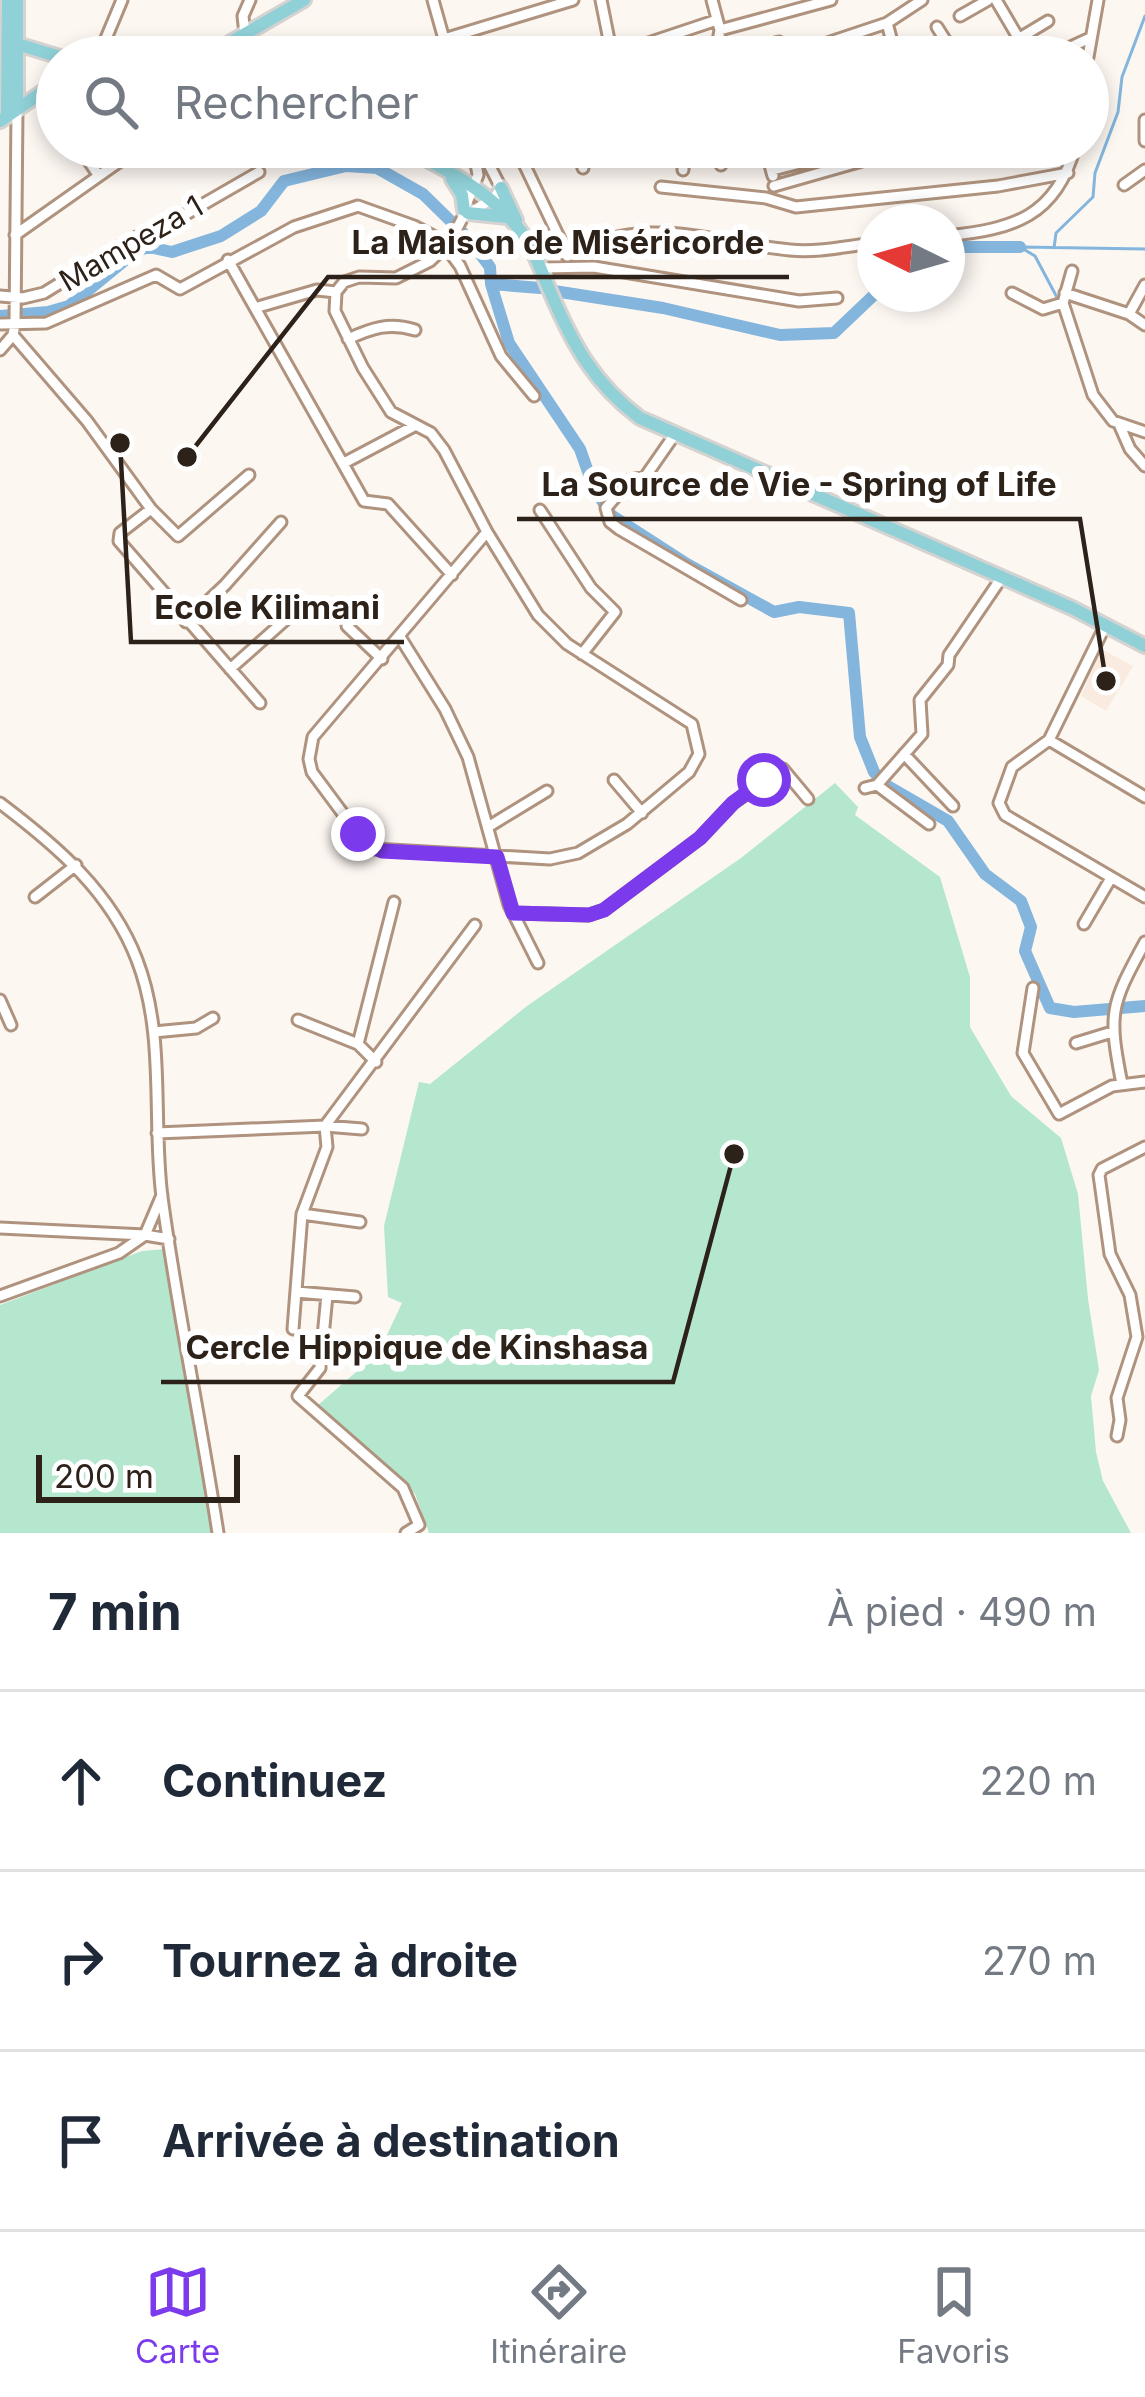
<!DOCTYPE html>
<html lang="fr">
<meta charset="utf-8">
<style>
body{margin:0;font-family:Inter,sans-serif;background:#f2f2f3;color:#1f2937}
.compass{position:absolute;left:857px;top:204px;width:108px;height:108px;border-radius:50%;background:#fff;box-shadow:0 6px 18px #0003;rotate:275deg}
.scale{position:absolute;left:36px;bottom:30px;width:204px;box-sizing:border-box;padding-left:12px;border:6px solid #2d221a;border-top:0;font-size:33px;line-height:42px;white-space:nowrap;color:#2d221a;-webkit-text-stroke:9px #fff;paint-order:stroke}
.stop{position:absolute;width:36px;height:36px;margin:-27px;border:9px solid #7c3aed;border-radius:50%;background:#fff}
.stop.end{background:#7c3aed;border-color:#fff;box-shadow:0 3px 12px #0008}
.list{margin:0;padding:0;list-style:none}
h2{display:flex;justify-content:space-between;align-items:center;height:156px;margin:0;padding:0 48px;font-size:51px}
h2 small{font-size:39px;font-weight:400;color:#747a83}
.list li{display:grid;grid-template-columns:78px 1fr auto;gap:36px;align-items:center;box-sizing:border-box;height:180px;padding:0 48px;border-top:3px solid #e0e1e3}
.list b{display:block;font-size:45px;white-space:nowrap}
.list em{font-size:39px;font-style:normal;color:#747a83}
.icon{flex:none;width:66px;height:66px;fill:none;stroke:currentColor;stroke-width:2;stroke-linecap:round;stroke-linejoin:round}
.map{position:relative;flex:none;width:1145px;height:1533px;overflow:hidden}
.search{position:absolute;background:#fff;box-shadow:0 6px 18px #0003;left:36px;right:36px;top:36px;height:132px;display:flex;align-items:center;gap:30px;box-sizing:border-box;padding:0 42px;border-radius:66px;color:#747a83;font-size:45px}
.sheet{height:696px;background:#fff}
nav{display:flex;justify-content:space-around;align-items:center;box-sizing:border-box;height:168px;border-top:3px solid #e0e1e3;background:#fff;font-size:33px;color:#747a83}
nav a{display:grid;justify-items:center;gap:6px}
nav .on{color:#7c3aed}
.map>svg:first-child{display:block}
.built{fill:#faebe0}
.green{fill:#b5e6ce}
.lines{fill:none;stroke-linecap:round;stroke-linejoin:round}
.stream{stroke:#83b5dd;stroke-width:3}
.river{stroke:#83b5dd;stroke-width:12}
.minor-casing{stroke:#af937e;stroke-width:15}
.major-casing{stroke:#d5d3d1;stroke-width:18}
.minor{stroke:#fff;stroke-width:9}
.major{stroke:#8fd1d7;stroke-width:12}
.route{stroke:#7c3aed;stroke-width:15}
.labels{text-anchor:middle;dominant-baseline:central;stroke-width:12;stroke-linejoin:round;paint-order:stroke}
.street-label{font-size:30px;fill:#2d221a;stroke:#fff}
.leader{fill:none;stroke:#2d221a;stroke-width:4.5}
.callout-dot{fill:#2d221a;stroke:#fff;stroke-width:4.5}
.callout-label{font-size:33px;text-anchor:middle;font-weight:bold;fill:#2d221a;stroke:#fff;stroke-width:12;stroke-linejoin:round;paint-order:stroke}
</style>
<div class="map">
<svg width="1145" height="1533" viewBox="0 0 1145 1533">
<rect width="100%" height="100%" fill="#fdf7f2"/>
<path class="built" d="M1101,649L1133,666L1106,711L1081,696Z"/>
<path class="green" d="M835,783L858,807L855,815L940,877L970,977V1027L1011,1096L1061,1138L1078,1194L1088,1299L1099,1370L1091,1396L1096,1452L1103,1481L1131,1533H429L415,1494L317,1406L379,1352L402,1303L388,1297L384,1226L419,1082L430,1084L527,1006L741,858Z
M166,1249L214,1533H0V1305L142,1251Z"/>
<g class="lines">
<path class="stream" d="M1020,247L1035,256L1060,303
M1022,247L1145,249
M1054,248L1056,233L1093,197L1095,173L1118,112L1122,77L1145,16"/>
<path class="river" d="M947,252L956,247H1020
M491,284L540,288
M554,291L663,308L780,335L834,333L875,294
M0,316L48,312L69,306L136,251L149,247L172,252L221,236L261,211L284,181L346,166L377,168L423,194L469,239L490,267L491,284L509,343L580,449L593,486L611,515L687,564L774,612L799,607L849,613L860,737L874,772L884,784L948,821L985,874L1021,901L1031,927L1025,951L1050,1008L1074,1012L1145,1006"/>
<g class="minor-casing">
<path id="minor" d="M433,0L449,57
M601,0L612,55
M712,0L720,30L715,57
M996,0L1019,39
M960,16L988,0
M887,23L922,0
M937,27L956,57
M720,30L831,0
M245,34L243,16L250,0
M444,39L573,0
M841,39L845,57
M523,45L527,57
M102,48L122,0
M606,57L717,20
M737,57L739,52L779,42L788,56L887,23L896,57
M988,57L1048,21
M1049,57L1090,38
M1088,57L1098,0
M41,94L57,116
M1145,120V141
M79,147L99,176
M480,147L501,188L495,197L463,217L450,242L430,261L396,278L359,277L344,282L336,292L335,311L363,368L391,412L431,433L444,450L487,532L538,615L567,644L692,724L699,754L689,772L627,824L578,853L550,859L374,849L358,834L312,772L309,759L313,737L487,532
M516,147L568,256
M577,147L583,168
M765,147L773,176
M977,147L989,150L1026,147
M767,152L788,147
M721,165V147
M683,170L684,147
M773,170L862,147
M1124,185L1145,170
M774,186L911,147
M661,187L766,198L796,207L998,186L1068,173
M464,210L478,175L473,147
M15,235L140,147
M947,236C1013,229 1056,217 1075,147
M446,247L460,266L501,356L534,396
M567,256C644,213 709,242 790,250C818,253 847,246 875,243
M228,260L364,501L388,504L452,575
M541,268L594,267L799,301L837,298
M1072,271L1063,303L1093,395L1113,421L1145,432
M1012,293L1043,309L1063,303
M1065,293L1129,314L1145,325
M0,296L23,298L44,293L130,240L174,221L259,172
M258,307L317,290L336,292
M1129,314L1145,285
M0,324L46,323L156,275L180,289L294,227L358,206L414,226L448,244
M13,335L87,421L151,509L120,533L119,541L260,703
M348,339C372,328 389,322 415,330
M0,350L13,335L15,324L17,109
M1119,424L1130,449L1145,466
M675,434L645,477L630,480L606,508L610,522L619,529L741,600
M344,463L414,426
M151,509L178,536L249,475
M540,510L591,588L615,612L582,654
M186,622L225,585L281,522
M347,626L382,659
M1105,626L1049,740L1012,767L999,803L1005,815L1145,897
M400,637L445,709L468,757L509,905L538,963
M230,669L292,614
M1049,740L1145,797
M904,754L953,806
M614,780L642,813
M877,785L929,824
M865,788L877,785L922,734L920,700L948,665L949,655L1002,577
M0,803C57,846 111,892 137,960C166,1035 152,1119 162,1197C177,1309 201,1421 218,1533
M488,827L547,791
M35,897L76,865
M513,913L589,915L604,910L700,838L733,803L783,769L808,799
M1084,924L1111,878
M1033,988L1023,1053L1059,1114L1112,1086L1145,1082
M0,1000L11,1025
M298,1020L358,1044
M154,1032L196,1028L213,1018
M1076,1043L1112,1032
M376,1062L358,1044L394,902
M1122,1084C1108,1013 1110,1006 1145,942
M157,1133L325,1126L362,1129
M302,1214L360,1222
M0,1228L145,1235L169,1239
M296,1292L355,1297
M327,1295L320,1368L298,1396L403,1488L419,1525L406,1533
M0,1296L119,1253L145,1235L162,1195
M293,1329L302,1214L327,1147L325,1126L475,925
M1117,1436L1120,1420L1117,1398L1137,1337L1130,1295L1110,1254L1099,1175L1102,1169L1145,1147"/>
</g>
<g class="major-casing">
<path id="major" d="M14,43L60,57
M90,57C108,41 127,48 147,57
M205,57L304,0
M17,109V0
M7,116L8,0
M0,121L57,82
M402,147C444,168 495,194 522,233C535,251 541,271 550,291C572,343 594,384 640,418L1072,608L1145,646
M452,179L462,195L464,210
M501,188L516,220
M468,213L508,217"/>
</g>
<use href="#minor" class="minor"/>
<use href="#major" class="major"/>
</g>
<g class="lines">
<path class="route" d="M358,834L365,843L382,851L497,857L513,913L589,915L604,910L700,838L733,803L764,780"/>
</g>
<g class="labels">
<g class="street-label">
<text transform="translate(131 243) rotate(-30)">Mampeza 1</text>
</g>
</g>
<path class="leader" d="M187 457L328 277H789M1106 681L1080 519H517M120 443L131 642H404M734 1154L673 1382H161"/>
<g class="callout-dot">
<circle cx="187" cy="457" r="12"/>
<circle cx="1106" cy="681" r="12"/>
<circle cx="120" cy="443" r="12"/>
<circle cx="734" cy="1154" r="12"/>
</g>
<g class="callout-label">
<text x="558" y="254">La Maison de Miséricorde</text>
<text x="799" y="496">La Source de Vie - Spring of Life</text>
<text x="267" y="619">Ecole Kilimani</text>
<text x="417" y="1359">Cercle Hippique de Kinshasa</text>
</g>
</svg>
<svg class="compass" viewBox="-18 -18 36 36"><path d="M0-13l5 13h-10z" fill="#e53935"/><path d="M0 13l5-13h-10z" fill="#747a83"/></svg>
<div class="scale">200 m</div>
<div class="stop" style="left:764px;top:780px"></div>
<div class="stop end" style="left:358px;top:834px"></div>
<div class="search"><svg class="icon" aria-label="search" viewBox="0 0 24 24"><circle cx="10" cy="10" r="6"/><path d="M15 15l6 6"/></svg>Rechercher</div>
</div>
<section class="sheet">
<h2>7 min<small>À pied · 490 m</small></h2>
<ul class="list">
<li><svg class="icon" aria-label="ahead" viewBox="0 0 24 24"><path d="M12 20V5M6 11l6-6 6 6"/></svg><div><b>Continuez</b></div><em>220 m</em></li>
<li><svg class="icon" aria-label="right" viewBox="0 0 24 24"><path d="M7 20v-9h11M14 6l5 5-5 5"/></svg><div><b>Tournez à droite</b></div><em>270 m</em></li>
<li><svg class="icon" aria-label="arrive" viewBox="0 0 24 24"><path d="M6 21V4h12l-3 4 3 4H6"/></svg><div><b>Arrivée à destination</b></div></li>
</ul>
</section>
<nav>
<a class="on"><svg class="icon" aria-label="map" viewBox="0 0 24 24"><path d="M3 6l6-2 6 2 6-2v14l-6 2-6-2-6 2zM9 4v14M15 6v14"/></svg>Carte</a>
<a><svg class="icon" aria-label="directions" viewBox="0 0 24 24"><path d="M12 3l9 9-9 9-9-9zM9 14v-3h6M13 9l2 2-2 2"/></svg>Itinéraire</a>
<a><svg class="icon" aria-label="saved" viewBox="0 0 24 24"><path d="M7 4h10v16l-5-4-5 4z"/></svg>Favoris</a>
</nav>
